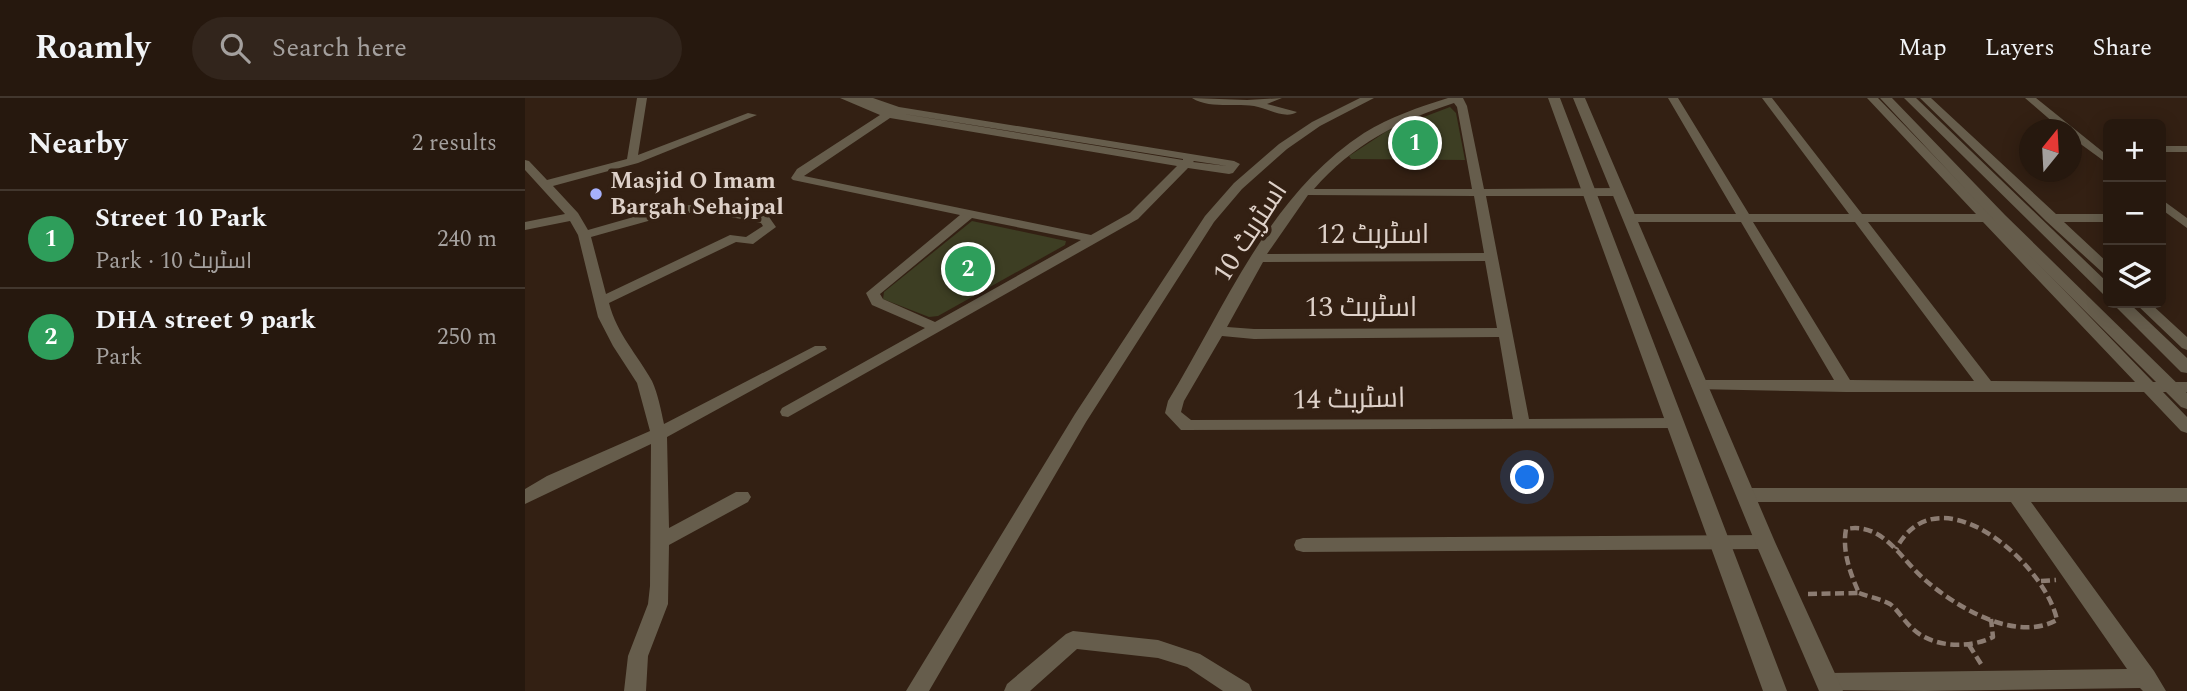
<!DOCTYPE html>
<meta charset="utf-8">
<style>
body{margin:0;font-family:Spectral,Cairo,serif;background:#32251c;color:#f1f3f6}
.controls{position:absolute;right:21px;top:21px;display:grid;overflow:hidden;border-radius:10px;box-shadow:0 4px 18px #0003}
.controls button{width:63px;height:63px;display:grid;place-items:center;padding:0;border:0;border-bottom:2px solid #42372e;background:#26180e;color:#f1f3f6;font:35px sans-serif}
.compass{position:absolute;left:1494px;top:21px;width:63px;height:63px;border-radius:50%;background:#26180e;box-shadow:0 4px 18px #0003;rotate:18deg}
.you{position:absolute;left:1003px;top:380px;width:24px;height:24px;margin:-18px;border:5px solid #fff;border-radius:50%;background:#1a73e8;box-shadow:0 0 0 10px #1a73e833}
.badge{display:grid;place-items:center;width:46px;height:46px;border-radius:50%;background:#7c3aed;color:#fff;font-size:23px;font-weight:700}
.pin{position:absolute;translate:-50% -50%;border:4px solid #fff;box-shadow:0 2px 7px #0006}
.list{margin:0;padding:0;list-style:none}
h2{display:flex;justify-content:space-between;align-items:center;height:91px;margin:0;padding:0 28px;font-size:30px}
h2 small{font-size:23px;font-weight:400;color:#a4a09e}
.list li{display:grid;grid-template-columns:46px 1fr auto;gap:21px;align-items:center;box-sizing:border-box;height:98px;padding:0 28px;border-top:2px solid #42372e}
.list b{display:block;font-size:26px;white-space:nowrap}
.list p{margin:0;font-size:23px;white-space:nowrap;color:#a4a09e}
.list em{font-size:23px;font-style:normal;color:#a4a09e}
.icon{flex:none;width:38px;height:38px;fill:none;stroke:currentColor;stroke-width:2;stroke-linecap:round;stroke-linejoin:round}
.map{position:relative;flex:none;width:1662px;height:593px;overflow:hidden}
header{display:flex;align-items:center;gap:42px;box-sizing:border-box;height:98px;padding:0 35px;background:#26180e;border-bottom:2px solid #42372e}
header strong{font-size:33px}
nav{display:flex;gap:38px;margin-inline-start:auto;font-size:24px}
.search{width:490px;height:63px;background:#32251c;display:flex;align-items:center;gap:18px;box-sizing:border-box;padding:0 24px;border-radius:38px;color:#a4a09e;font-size:26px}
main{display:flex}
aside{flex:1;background:#26180e}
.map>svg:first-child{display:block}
.green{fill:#3d3e23}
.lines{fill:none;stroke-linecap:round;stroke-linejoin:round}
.path{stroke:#8c7c72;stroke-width:4.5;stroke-dasharray:9 4.5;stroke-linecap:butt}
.minor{fill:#665d4c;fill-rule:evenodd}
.tertiary{fill:#665d4c;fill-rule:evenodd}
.poi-dot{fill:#a7b1fc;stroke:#332013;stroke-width:2.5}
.labels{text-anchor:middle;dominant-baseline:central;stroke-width:7;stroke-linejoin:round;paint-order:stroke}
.far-poi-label{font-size:23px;font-weight:bold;fill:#ded1c9;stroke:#332013;text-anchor:start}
.street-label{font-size:28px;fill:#ded1c9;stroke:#332013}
</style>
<header>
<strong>Roamly</strong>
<div class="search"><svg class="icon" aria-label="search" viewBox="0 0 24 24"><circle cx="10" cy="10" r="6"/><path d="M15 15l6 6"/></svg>Search here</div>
<nav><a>Map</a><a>Layers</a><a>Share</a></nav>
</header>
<main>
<aside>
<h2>Nearby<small>2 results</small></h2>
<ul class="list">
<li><span class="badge" style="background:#2e9e5b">1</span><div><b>Street 10 Park</b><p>Park · اسٹریٹ 10</p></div><em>240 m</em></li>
<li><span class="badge" style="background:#2e9e5b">2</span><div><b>DHA street 9 park</b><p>Park</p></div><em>250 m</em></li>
</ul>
</aside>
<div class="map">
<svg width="1662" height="593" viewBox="0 0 1662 593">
<rect width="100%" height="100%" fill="#332013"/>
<path class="green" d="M925,9L931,15L940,62L826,61L824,58L862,33Z
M447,123L541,143L540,147L413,218L404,219L358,201L359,194Z"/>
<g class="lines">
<path class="path" d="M1516,483L1531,482
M1334,495C1344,499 1356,501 1365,506C1373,512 1379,523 1387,530C1407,550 1444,551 1468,539L1466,521
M1283,496L1334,495C1325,475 1317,453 1321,431C1358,424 1375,460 1399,481C1431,509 1490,545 1532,522C1520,465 1413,371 1371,451
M1444,547L1456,566"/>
<path class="minor" d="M112,0H122L113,57L223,15L232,17L113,65L28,88L53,115L63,132L147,108L181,106L244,119L251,129L228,146L211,144L84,205C92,236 112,256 127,283C133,296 136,312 139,326L290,248H300L302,251L142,339L144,430L211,394H223L226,399L223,404L144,447L143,506L123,558L121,593H99L103,558L123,506L125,488L126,346L0,406V391L22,378L125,333L112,285L88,248L73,219L53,137L45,123L0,132V124L40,116L0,72V62L4,63L22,82L102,61ZM181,114L236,125L238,128L221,139L205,137L81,196L66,139L148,116Z
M315,0H348L374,9L709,63L715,66L708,75L704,76L663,70L613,121L263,319L257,318L255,314L257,310L400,230L347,207L341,195L435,117L268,82L266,80L272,71L355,17ZM373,15L658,61V62ZM365,20L652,68L605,115L566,137L279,78ZM669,63L702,68L668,64ZM447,120L556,142L410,224L358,201L355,196Z
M667,0L722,2L757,0L742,6L772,14C760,22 742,10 729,8C709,5 684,11 667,0Z
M835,0H849L795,28L762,51L717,91L689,124L561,324L404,593H381L550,316L680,118L709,85L754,46L787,24Z
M923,0H938L942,8L959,91L1094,90L1100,94L1094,98H961L1004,321L1148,320L1156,326L1154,330L656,332L640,315L643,303C701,208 743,98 839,35C865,19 894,9 923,0ZM929,5L932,9L947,91H789C827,47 874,23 929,5ZM783,97L949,98L959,155L742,156ZM960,163L972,230L729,231L702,229L738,164ZM697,238L729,241L974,239L988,321L666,322L656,314L659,303Z
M1143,0H1153L1224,116H1324L1237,0H1247L1337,116H1451L1342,0H1353L1628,284H1662V294H1638L1662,319V335L1656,333L1619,294H1321L1168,291L1166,287L1174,282H1309L1216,124H1105L1099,120L1105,116H1211ZM1228,124H1330L1449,283L1325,282ZM1343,124H1458L1610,284L1466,283Z
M1395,0H1406L1531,116H1583V124H1539L1583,165V176L1578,175L1521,123Z
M1500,0H1511L1583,58V66L1546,39V32H1537Z
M1636,48H1662V54H1636Z
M1636,101L1662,120V130L1636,111Z
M1610,205H1625L1662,239V252L1657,250Z
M1221,390H1662V404H1506L1629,573L1641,593H1618L1615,590L1399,593L1296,592L1292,585L1296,578L1303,575L1602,571L1486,404H1221L1215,402L1212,397L1215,392Z
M1240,437L1247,439L1249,444L1247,449L1240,451L778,454L771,452L769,447L771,442L778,440Z
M548,533L633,542L675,556L724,586L727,593H698L662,569L633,560L552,551L505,593H479L482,586L541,536Z"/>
<path class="tertiary" d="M1023,0H1035L1262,593H1238Z
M1048,0H1060L1250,444L1318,593H1294L1230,444Z
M1355,0H1367L1480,117L1662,295V311L1656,309L1470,123Z
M1379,0H1391L1583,185V198L1578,196Z
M1587,205H1604L1662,260V275L1656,274Z"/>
</g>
<circle class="poi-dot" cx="71" cy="96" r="7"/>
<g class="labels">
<g class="far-poi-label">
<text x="85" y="83">Masjid O Imam<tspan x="85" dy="26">Bargah Sehajpal</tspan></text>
</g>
<g class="street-label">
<text transform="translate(725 134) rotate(-57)">اسٹریٹ 10</text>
<text x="848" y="136">اسٹریٹ 12</text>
<text x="836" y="209">اسٹریٹ 13</text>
<text transform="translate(824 301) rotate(-1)">اسٹریٹ 14</text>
</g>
</g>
</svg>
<div class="controls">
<button>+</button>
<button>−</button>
<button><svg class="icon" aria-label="layers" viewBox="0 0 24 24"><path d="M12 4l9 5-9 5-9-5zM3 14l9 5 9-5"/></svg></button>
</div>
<svg class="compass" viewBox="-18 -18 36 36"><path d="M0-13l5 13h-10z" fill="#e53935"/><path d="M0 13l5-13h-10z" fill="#a4a09e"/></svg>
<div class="you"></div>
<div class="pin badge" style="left:890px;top:45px;background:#2e9e5b">1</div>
<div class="pin badge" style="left:443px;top:171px;background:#2e9e5b">2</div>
</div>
</main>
